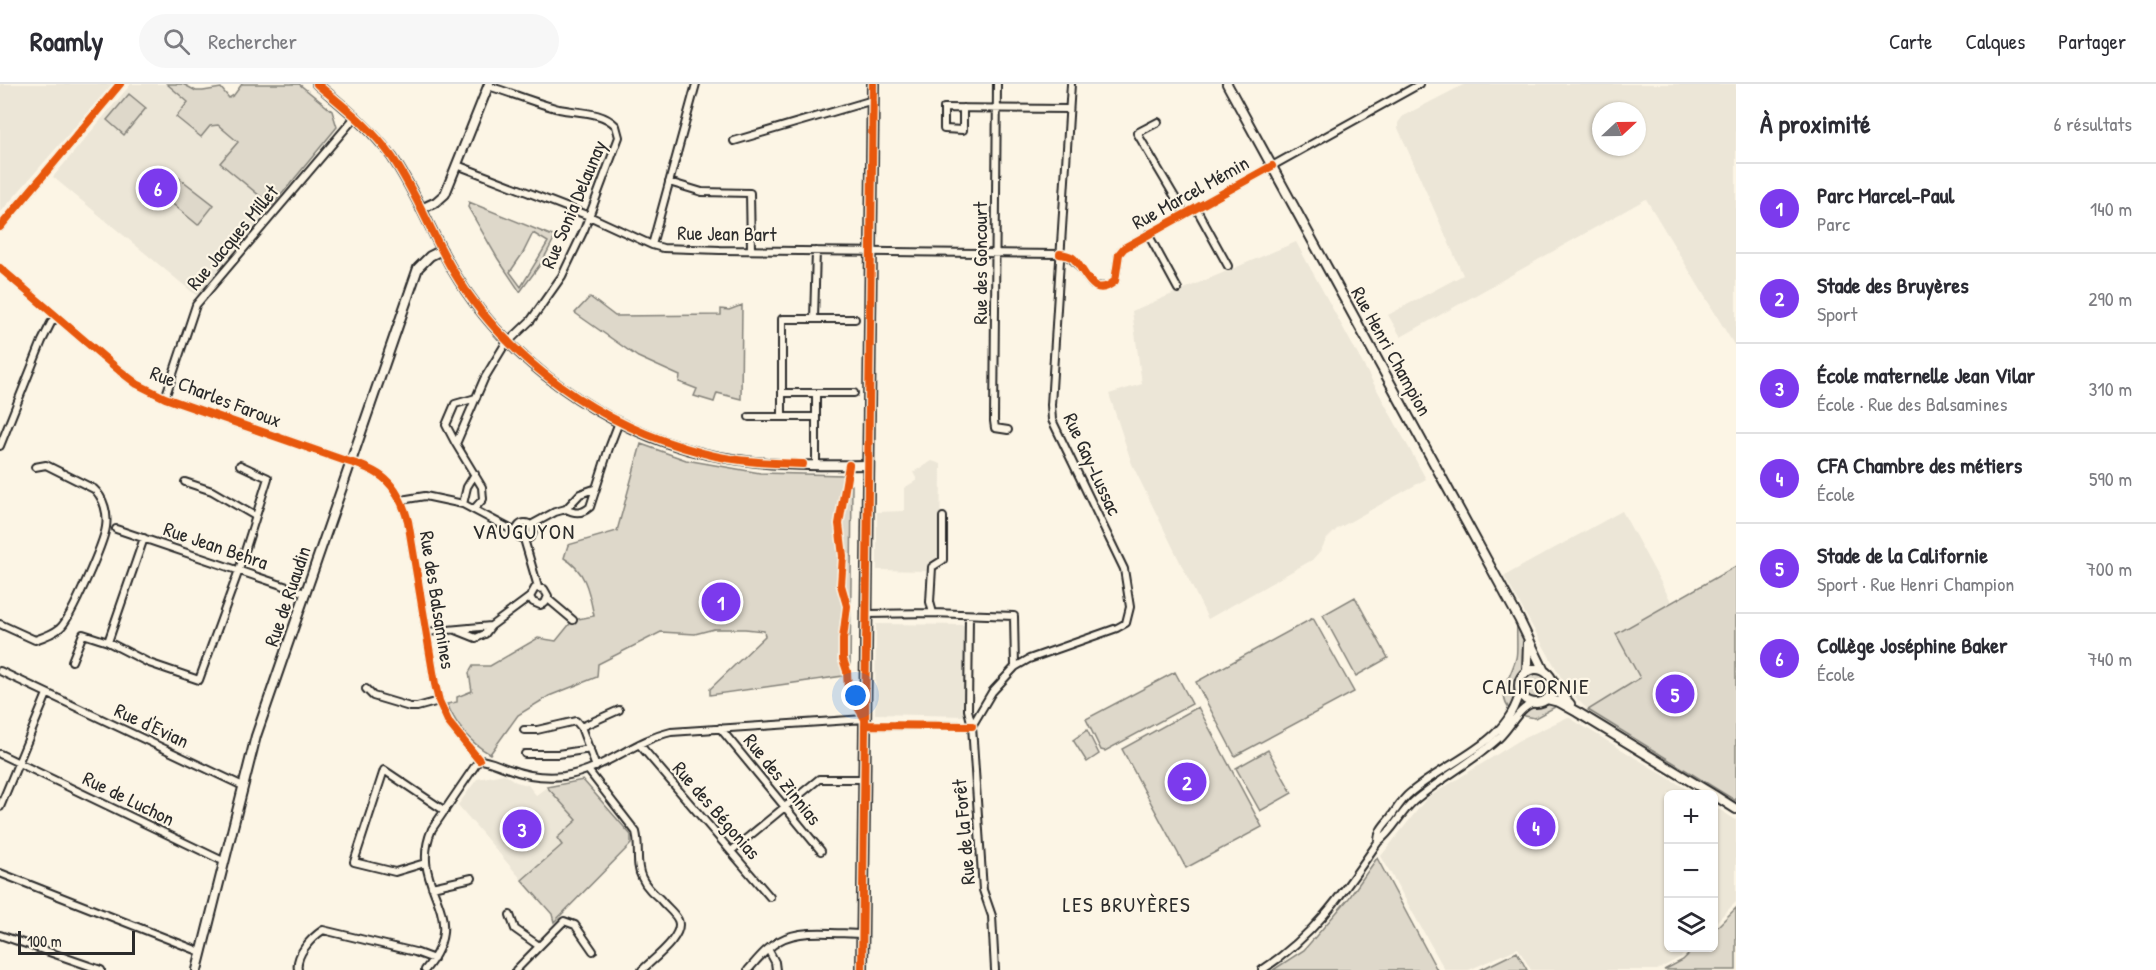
<!DOCTYPE html>
<html lang="fr">
<meta charset="utf-8">
<style>
body{margin:0;font-family:"Patrick Hand",sans-serif;background:#f7f7f7;color:#2b2b33}
.controls{position:absolute;right:18px;bottom:18px;display:grid;overflow:hidden;border-radius:9px;box-shadow:0 2px 4px #0004}
.controls button{width:54px;height:54px;display:grid;place-items:center;padding:0;border:0;border-bottom:2px solid #e1e1e2;background:#fff;color:#2b2b33;font:30px sans-serif}
.compass{position:absolute;left:1592px;top:18px;width:54px;height:54px;border-radius:50%;background:#fff;box-shadow:0 2px 4px #0004;rotate:68deg}
.scale{position:absolute;left:18px;bottom:15px;width:117px;box-sizing:border-box;padding-left:6px;border:3px solid #2b2b2b;border-top:0;font-size:16px;line-height:21px;white-space:nowrap;color:#2b2b2b;-webkit-text-stroke:4px #fcf5e5;paint-order:stroke}
.you{position:absolute;left:856px;top:612px;width:21px;height:21px;margin:-15px;border:4px solid #fff;border-radius:50%;background:#1a73e8;box-shadow:0 0 0 9px #1a73e833}
.badge{display:grid;place-items:center;width:39px;height:39px;border-radius:50%;background:#7c3aed;color:#fff;font-size:20px;font-weight:700}
.pin{position:absolute;translate:-50% -50%;border:3px solid #fff;box-shadow:0 2px 6px #0006}
.list{margin:0;padding:0;list-style:none}
h2{display:flex;justify-content:space-between;align-items:center;height:78px;margin:0;padding:0 24px;font-size:26px}
h2 small{font-size:20px;font-weight:400;color:#7c7c81}
.list li{display:grid;grid-template-columns:39px 1fr auto;gap:18px;align-items:center;box-sizing:border-box;height:90px;padding:0 24px;border-top:2px solid #e1e1e2}
.list b{display:block;font-size:22px;white-space:nowrap}
.list p{margin:0;font-size:20px;white-space:nowrap;color:#7c7c81}
.list em{font-size:20px;font-style:normal;color:#7c7c81}
.icon{flex:none;width:33px;height:33px;fill:none;stroke:currentColor;stroke-width:2;stroke-linecap:round;stroke-linejoin:round}
.map{position:relative;flex:none;width:1736px;height:886px;overflow:hidden}
header{display:flex;align-items:center;gap:36px;box-sizing:border-box;height:84px;padding:0 30px;background:#fff;border-bottom:2px solid #e1e1e2}
header strong{font-size:28px}
nav{display:flex;gap:33px;margin-inline-start:auto;font-size:21px}
.search{width:420px;height:54px;background:#f7f7f7;display:flex;align-items:center;gap:15px;box-sizing:border-box;padding:0 21px;border-radius:33px;color:#7c7c81;font-size:22px}
main{display:flex}
aside{flex:1;background:#fff}
.map>svg:first-child{display:block}
.built{fill:#ece6d7;fill-rule:evenodd}
.green{fill:#ded8ca;stroke:#84827a;stroke-width:1.5;fill-rule:evenodd}
.lines{fill:none;stroke-linecap:round;stroke-linejoin:round}
.minor-casing{stroke:#2b2b2b;stroke-width:10}
.tertiary-casing{stroke:#2b2b2b;stroke-width:12}
.secondary-casing{stroke:#2b2b2b;stroke-width:14}
.minor{stroke:#fcf5e5;stroke-width:6}
.tertiary{stroke:#fcf5e5;stroke-width:8}
.secondary{stroke:#fcf5e5;stroke-width:9}
.cycleway-casing{stroke:#fcf5e5;stroke-width:11}
.cycleway{stroke:#e8590c;stroke-width:8}
.labels{text-anchor:middle;dominant-baseline:central;stroke-width:4.5;stroke-linejoin:round;paint-order:stroke}
.street-label{font-size:20px;fill:#2b2b2b;stroke:#fcf5e5}
.neighbourhood-label{font-size:21px;letter-spacing:1.5px;fill:#2b2b2b;stroke:#fcf5e5}
.quarter-label{font-size:22px;letter-spacing:1.5px;fill:#2b2b2b;stroke:#fcf5e5}
</style>
<header>
<strong>Roamly</strong>
<div class="search"><svg class="icon" aria-label="search" viewBox="0 0 24 24"><circle cx="10" cy="10" r="6"/><path d="M15 15l6 6"/></svg>Rechercher</div>
<nav><a>Carte</a><a>Calques</a><a>Partager</a></nav>
</header>
<main>
<div class="map">
<svg width="1736" height="886" viewBox="0 0 1736 886">
<rect width="100%" height="100%" fill="#fcf5e5"/>
<filter id="ink" filterUnits="userSpaceOnUse"><feTurbulence type="fractalNoise" baseFrequency=".0167" numOctaves="2"/><feDisplacementMap in="SourceGraphic" scale="12" xChannelSelector="R" yChannelSelector="G"/><feConvolveMatrix kernelMatrix="1 2 1 2 8 2 1 2 1" color-interpolation-filters="sRGB"/></filter>
<g filter="url(#ink)">
<path class="built" d="M0,0H112L0,129Z
M131,0H167L189,18L176,34L201,53L210,42L218,41L238,59L220,79L272,122L197,212L53,93Z
M1465,0H1736V264L1646,115L1401,253L1388,231L1463,191L1398,44V39L1403,32ZM1601,27H1637V63H1601Z
M1296,158L1426,395L1337,445L1326,456L1321,466L1312,476L1208,535L1132,380L1109,310L1142,300L1132,227Z
M932,377L941,380L940,475L936,478H928V487L877,486V428L904,427V404L917,396L913,388Z
M1622,427L1672,519L1617,550L1641,594L1588,626L1577,615L1562,595L1504,492Z
M876,540L968,541L966,632L875,630Z
M1568,633L1695,710H1668V864H1690L1681,873L1657,886H1531L1518,864L1469,886H1445L1381,772L1427,714L1520,656Z
M504,690L516,698L528,701L536,711L547,703L577,736L557,754L563,761L522,796L458,721L477,695Z
M1714,722L1736,736V818L1714,840Z"/>
<path class="green" d="M167,0H183L196,7H203L221,4L229,14L234,11L242,0H299L332,27L337,43L272,122L220,79L238,58L218,41L210,42L201,53L176,33L188,18Z
M129,10L146,24L124,51L107,36Z
M178,93L214,121L198,141L163,112Z
M469,118L555,153L542,178L520,208L498,175L468,123ZM533,149L548,158L521,203L510,188L523,169Z
M590,213L615,232L721,231V225L729,226L742,221L741,315L717,309L714,318L694,312L697,305L679,298L680,292L638,273L575,229Z
M641,360L686,376L760,389L844,391L852,401L850,591L710,611V605L765,552L764,547L745,545H714L695,550L661,548L598,580L597,593L549,612L518,631L490,670C469,658 457,642 447,620L457,618V613L472,607L469,589L473,582H490L538,554L556,557L573,536L594,532C589,508 586,487 564,474L568,461L617,447Z
M1736,482V717L1588,626L1640,594L1616,550Z
M1355,513L1388,574L1356,592L1323,531Z
M1313,534L1354,608L1235,672L1196,598Z
M1517,540L1527,551L1544,587C1522,580 1510,607 1531,618C1543,620 1551,613 1553,601L1557,605V593L1566,608L1557,622L1535,634L1525,632L1514,622L1511,627C1495,610 1512,592 1516,574C1518,567 1516,549 1517,540Z
M1175,588L1192,620L1105,667L1101,666L1086,635Z
M1524 602a12 12 0 1 1 24 0a12 12 0 1 1-24 0Z
M1198,623L1262,743L1186,784L1122,665Z
M1087,646L1099,670L1087,678L1073,656Z
M1268,666L1292,709L1260,727L1236,684Z
M583,696L631,751V760L554,838L552,830L522,796L562,761L557,754L577,736L547,703Z
M1377,774L1437,886H1273L1304,866L1349,814Z
M1736,824V886H1664L1683,876L1695,864H1714V846Z
M1517,868L1527,886H1480Z"/>
<g class="lines">
<g class="minor-casing">
<path id="minor" d="M997,0L994,337L995,344L1008,346
M963,24V46L944,45V24L1068,25
M1158,38L1137,49L1185,130
M734,57L873,16
M457,81L589,132L652,161L663,164L720,166L1060,170C1078,173 1081,189 1093,201C1101,204 1109,203 1115,197L1119,170L1124,164L1420,0
M669,98L702,108L750,109L751,166
M1196,124L1228,182
M0,143L120,0
M1148,150L1178,205
M652,161L696,0
M816,167L814,235H782V333H816V380
M0,184L120,287L137,300L165,314L343,376C381,386 397,398 408,437L435,600L439,617L449,639L479,676
M814,235H855
M782,309H854
M165,314L196,221L356,32
M749,333H782
M816,333V309
M456,360L446,341L455,320L476,314
M0,362L42,257L51,239L57,233
M185,398L212,407L255,432
M401,416L425,412L463,420L516,448
M463,420L467,403L475,390
M474,425L483,415L482,403L456,360L484,295L504,262L531,236L562,192L584,146L619,53L616,42C602,27 578,29 559,25C535,19 512,9 488,2
M566,425C575,430 582,430 590,423L609,364L619,338
M943,433V476L932,483L930,518L933,529L1014,532L1015,583
M517 447a8 8 0 1 1 16 0a8 8 0 1 1-16 0Z
M531,441L555,428L566,425L580,410L594,405
M116,445L305,509
M524,455L538,503
M548,515L573,536
M867,530L933,529
M969,531L968,626L972,642L983,806L992,832L995,886
M0,540L35,556C44,553 53,550 60,544C71,535 104,458 106,443C108,430 104,414 94,405L46,381L35,383
M456,546L476,554L485,550L491,542L530,513L535,504L544,505L548,512L545,519L540,521L533,518L530,513
M426,548L491,542
M108,558L144,454
M72,577L83,550L108,558L149,579L199,596L239,486L268,394L240,381
M0,587L243,702
M366,605L373,612L410,623H417L439,617
M865,641L972,642
M972,642L992,608L1015,583L1029,575L1117,544L1126,539L1130,523L1124,485L1052,336L1051,321L1071,0
M581,643L596,683
M720,644L821,767
M524,646H537L576,637L581,643L619,626
M639,660L770,813
M0,670L225,778
M525,670H558L590,665
M479,676C489,676 499,682 509,685C527,692 546,694 564,692C604,686 633,657 671,648L865,635
M588,686L636,748C640,763 635,781 642,794C646,803 653,809 660,815C665,822 675,829 678,836C685,852 653,875 642,886
M0,723L47,610
M1378,758C1378,747 1383,742 1390,734C1396,726 1402,715 1410,709C1448,676 1508,661 1520,606
M731,767L819,695H864
M425,779L395,788L354,778L384,686L445,727
M0,789L201,868
M432,803L472,794
M510,831L515,845L539,862
M0,851L101,886
M768,865L775,878L776,886
M298,886C295,871 311,854 323,846L415,868L434,875
M425,886C474,827 406,805 432,745L479,676
M516,886L564,837L575,841L593,867
M748,886C757,876 766,864 779,857C801,844 837,850 862,850
M1262,886C1315,851 1343,809 1378,758C1393,747 1400,729 1414,717C1441,694 1473,678 1499,654C1511,643 1519,623 1534,619"/>
</g>
<g class="tertiary-casing">
<path id="tertiary" d="M317,0C344,23 371,44 392,73C416,108 431,148 452,185C505,276 604,346 706,370C759,382 815,382 869,381
M1227,0L1519,535L1544,587
M421,125L436,118L445,110L489,0
M1519 602a17 17 0 1 1 34 0a17 17 0 1 1-34 0Z
M1527,587L1528,559
M1553,601L1570,620
M1547,615L1559,618L1577,628L1712,710
M1714,711L1736,725
M197,886L256,652L418,184L430,172L442,166"/>
</g>
<g class="secondary-casing">
<path id="secondary" d="M862,886L873,0"/>
</g>
<use href="#minor" class="minor"/>
<use href="#tertiary" class="tertiary"/>
<use href="#secondary" class="secondary"/>
<g class="cycleway-casing">
<path id="cycleway" d="M317,0C344,23 372,44 392,73C416,108 431,149 452,185C506,277 602,343 703,369C736,378 770,379 803,380
M0,143L120,0
M1060,170C1065,171 1070,171 1074,175C1086,187 1092,217 1115,197L1119,170L1124,164L1272,82
M0,184L120,287L137,300L165,314L343,376C381,386 397,398 408,437L435,600L439,617L449,639L479,676
M849,381L839,440L843,472L841,501L847,522L843,555V575L847,587L848,607L865,635
M865,641L972,642
M862,886L873,0"/>
</g>
<use href="#cycleway" class="cycleway"/>
</g>
</g>
<g class="labels">
<g class="street-label">
<text transform="translate(1190 108) rotate(-29)">Rue Marcel Mémin</text>
<text transform="translate(573 120) rotate(-67)">Rue Sonia Delaunay</text>
<text transform="translate(727 149) rotate(1)">Rue Jean Bart</text>
<text transform="translate(232 153) rotate(-50)">Rue Jacques Millet</text>
<text transform="translate(979 179) rotate(-90)">Rue des Goncourt</text>
<text transform="translate(1392 267) rotate(61)">Rue Henri Champion</text>
<text transform="translate(216 312) rotate(21)">Rue Charles Faroux</text>
<text transform="translate(1093 380) rotate(65)">Rue Gay-Lussac</text>
<text transform="translate(216 461) rotate(19)">Rue Jean Behra</text>
<text transform="translate(287 512) rotate(-71)">Rue de Ruaudin</text>
<text transform="translate(438 516) rotate(81)">Rue des Balsamines</text>
<text transform="translate(152 641) rotate(25)">Rue d'Evian</text>
<text transform="translate(783 695) rotate(51)">Rue des Zinnias</text>
<text transform="translate(129 714) rotate(26)">Rue de Luchon</text>
<text transform="translate(717 726) rotate(49)">Rue des Bégonias</text>
<text transform="translate(963 748) rotate(-95)">Rue de la Forêt</text>
</g>
<g class="neighbourhood-label">
<text x="1127" y="820">LES BRUYÈRES</text>
</g>
<g class="quarter-label">
<text x="524" y="447">VAUGUYON</text>
<text x="1536" y="602">CALIFORNIE</text>
</g>
</g>
</svg>
<div class="controls">
<button>+</button>
<button>−</button>
<button><svg class="icon" aria-label="layers" viewBox="0 0 24 24"><path d="M12 4l9 5-9 5-9-5zM3 14l9 5 9-5"/></svg></button>
</div>
<svg class="compass" viewBox="-18 -18 36 36"><path d="M0-13l5 13h-10z" fill="#e53935"/><path d="M0 13l5-13h-10z" fill="#7c7c81"/></svg>
<div class="scale">100 m</div>
<div class="you"></div>
<div class="pin badge" style="left:721px;top:518px">1</div>
<div class="pin badge" style="left:1187px;top:698px">2</div>
<div class="pin badge" style="left:522px;top:745px">3</div>
<div class="pin badge" style="left:1536px;top:743px">4</div>
<div class="pin badge" style="left:1675px;top:610px">5</div>
<div class="pin badge" style="left:158px;top:104px">6</div>
</div>
<aside>
<h2>À proximité<small>6 résultats</small></h2>
<ul class="list">
<li><span class="badge">1</span><div><b>Parc Marcel-Paul</b><p>Parc</p></div><em>140 m</em></li>
<li><span class="badge">2</span><div><b>Stade des Bruyères</b><p>Sport</p></div><em>290 m</em></li>
<li><span class="badge">3</span><div><b>École maternelle Jean Vilar</b><p>École · Rue des Balsamines</p></div><em>310 m</em></li>
<li><span class="badge">4</span><div><b>CFA Chambre des métiers</b><p>École</p></div><em>590 m</em></li>
<li><span class="badge">5</span><div><b>Stade de la Californie</b><p>Sport · Rue Henri Champion</p></div><em>700 m</em></li>
<li><span class="badge">6</span><div><b>Collège Joséphine Baker</b><p>École</p></div><em>740 m</em></li>
</ul>
</aside>
</main>
